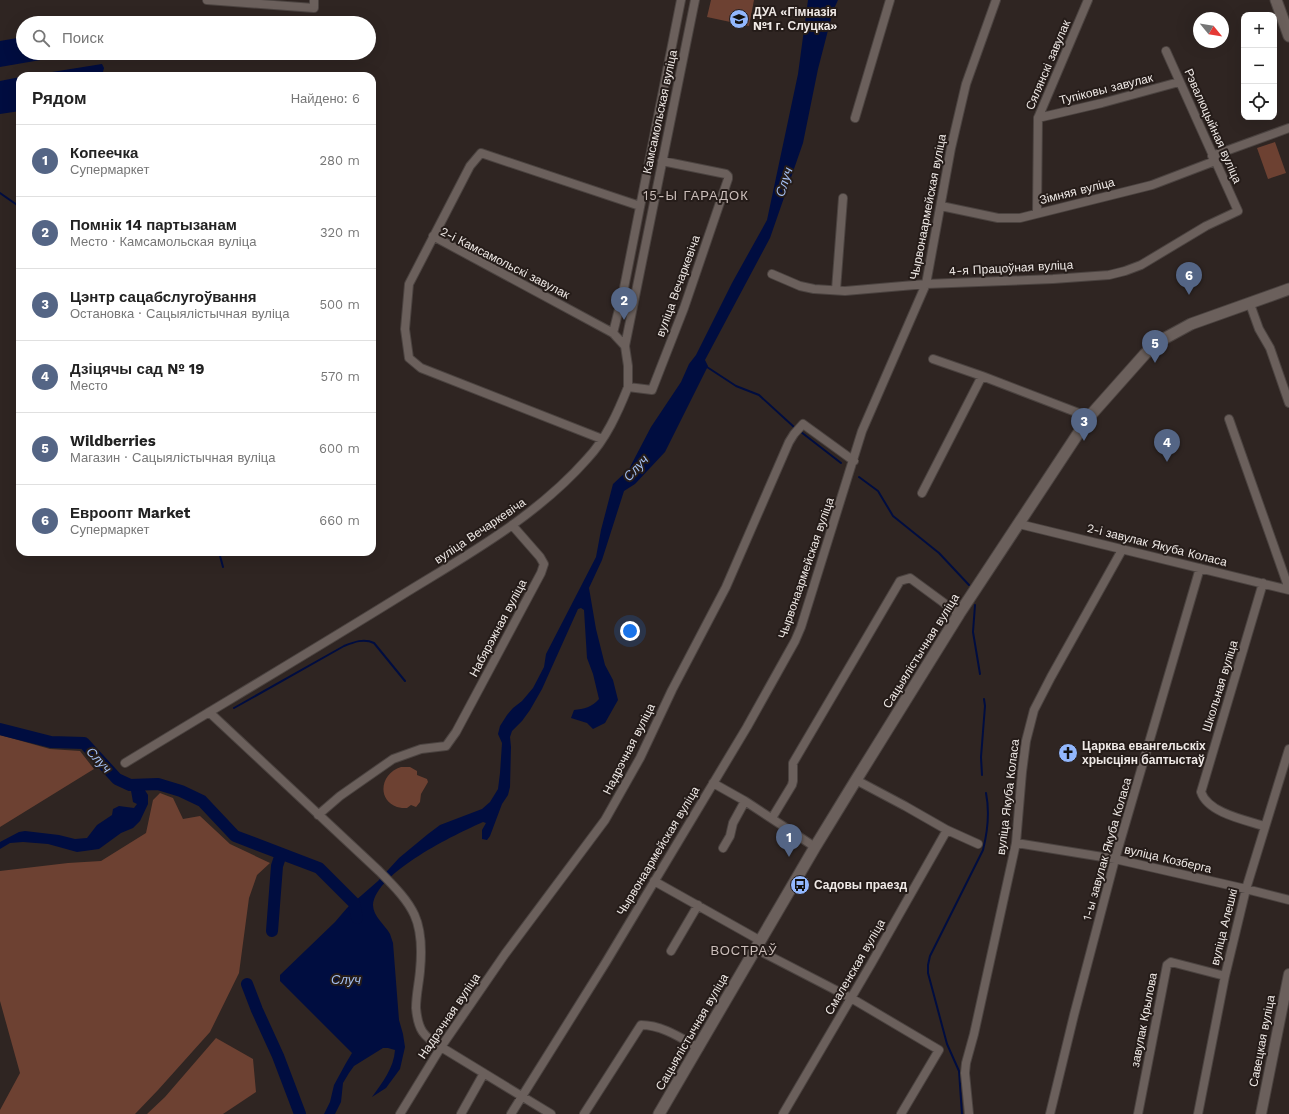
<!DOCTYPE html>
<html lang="ru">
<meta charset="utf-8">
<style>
body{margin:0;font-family:"Work Sans",sans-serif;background:#f2f2f2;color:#222}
.controls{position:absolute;right:12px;top:12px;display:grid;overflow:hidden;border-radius:8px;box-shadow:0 4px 16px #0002}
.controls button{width:36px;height:36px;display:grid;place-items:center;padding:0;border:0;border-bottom:1px solid #e0e0e0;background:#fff;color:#222;font:20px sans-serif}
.compass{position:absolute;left:1193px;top:12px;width:36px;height:36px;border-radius:50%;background:#fff;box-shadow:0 4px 16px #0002;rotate:120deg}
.you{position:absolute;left:630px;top:631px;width:14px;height:14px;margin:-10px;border:3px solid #fff;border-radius:50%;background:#1a73e8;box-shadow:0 0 0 6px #1a73e833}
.badge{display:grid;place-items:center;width:26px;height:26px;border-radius:50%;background:#546585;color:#fff;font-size:13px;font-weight:700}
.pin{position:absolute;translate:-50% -33px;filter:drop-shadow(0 1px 2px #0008)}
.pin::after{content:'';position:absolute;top:21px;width:14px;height:12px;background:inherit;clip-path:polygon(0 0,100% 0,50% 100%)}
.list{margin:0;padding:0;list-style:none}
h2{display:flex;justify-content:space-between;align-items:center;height:52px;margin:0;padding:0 16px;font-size:17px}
h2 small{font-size:13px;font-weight:400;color:#767676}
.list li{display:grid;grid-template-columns:26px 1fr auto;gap:12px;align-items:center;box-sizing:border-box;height:72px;padding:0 16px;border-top:1px solid #e0e0e0}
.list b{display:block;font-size:15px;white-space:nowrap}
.list p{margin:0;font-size:13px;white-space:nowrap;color:#767676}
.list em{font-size:13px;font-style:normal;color:#767676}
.icon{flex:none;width:22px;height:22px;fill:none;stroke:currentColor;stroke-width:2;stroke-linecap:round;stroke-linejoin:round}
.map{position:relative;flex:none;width:1289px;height:1114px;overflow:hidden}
.search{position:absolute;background:#fff;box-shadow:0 4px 16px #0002;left:16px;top:16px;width:360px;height:44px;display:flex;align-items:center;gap:10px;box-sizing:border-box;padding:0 14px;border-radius:22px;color:#767676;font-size:15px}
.panel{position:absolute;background:#fff;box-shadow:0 4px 16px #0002;left:16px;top:72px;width:360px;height:484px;border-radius:12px}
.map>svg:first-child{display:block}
.green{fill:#6d4132}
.water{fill:#000d40}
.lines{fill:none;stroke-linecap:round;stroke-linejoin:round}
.stream{stroke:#000d40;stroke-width:2}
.river{stroke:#000d40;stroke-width:12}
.minor-casing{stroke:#4b4340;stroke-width:10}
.tertiary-casing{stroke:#4b4340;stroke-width:12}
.secondary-casing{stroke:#4b4340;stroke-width:13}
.minor{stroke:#6b605c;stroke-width:8}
.tertiary{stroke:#6b605c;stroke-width:10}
.secondary{stroke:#6b605c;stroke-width:11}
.labels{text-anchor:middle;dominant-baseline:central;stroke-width:4;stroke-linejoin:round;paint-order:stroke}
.poi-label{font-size:12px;font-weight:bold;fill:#efe9e6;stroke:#251c19;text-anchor:start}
.street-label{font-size:12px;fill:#efe9e6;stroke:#251c19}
.water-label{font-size:13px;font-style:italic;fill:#a4bff1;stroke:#251c19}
.neighbourhood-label{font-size:13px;letter-spacing:1px;fill:#cbbeba;stroke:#251c19}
</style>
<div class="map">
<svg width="1289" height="1114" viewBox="0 0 1289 1114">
<rect width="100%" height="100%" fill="#2f2522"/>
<path class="green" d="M711,0H754L749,26L707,17Z
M1275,142L1286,173L1268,179L1257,148Z
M0,735L50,749L80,751L94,769L0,827Z
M410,767L417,771V775L427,779L428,782L421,794L420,802L416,807L411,805L407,808C404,808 400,808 397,807C376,799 381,773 401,767C404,767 407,767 410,767Z
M160,793L173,798L183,819L200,816L230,844L270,863L257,875L249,898L239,973L210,1032L158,1090L135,1114H0V1110L20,1073L0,1001V871L68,863L101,861L146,833L153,800Z
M216,1038L253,1059L256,1092L223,1114H147L165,1097Z"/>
<path class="water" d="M808,0H838L833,11L818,69L803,143L770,238L705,360L708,366L665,452L635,484L624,491L602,560L589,588L596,629L605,665L613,680L618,700L605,723L593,729L587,723L571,718L574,710C584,709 592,707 599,699L593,674L587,658L584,610L581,608L578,609L542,689L530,710L522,721L512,731L510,737L511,747L510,787L508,795L502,804L490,836L487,840L482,839V830L486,823L483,822C456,834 376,872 373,905C373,916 385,925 390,934C391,937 392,940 393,943L399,1020L403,1034L405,1047L400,1069L386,1088L372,1097C382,1083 394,1068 395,1050L388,1048H383L354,1066L349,1073L343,1083L341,1102L335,1114H324L330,1102L334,1085L346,1063L352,1053L280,981V975L335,922L347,908L378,881L399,858L428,834L440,825L482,809L490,802L498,789L500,773L502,743L498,734L500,726L507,715L513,708L522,701L533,688L544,667L546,654L596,557L601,530L613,484L629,469L651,427L681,382L689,364L696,355L732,283L767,220L798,74Z
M138,16L141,17L142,23H95L121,18Z
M23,37V53H81L0,67V41Z
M102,64L104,68L102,76H27Z
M20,77V111L0,114V81Z
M141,784L148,795V804L140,821L133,828L121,833L99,849L77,852L48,844L23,842L10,843L0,849V842L19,832L25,831L59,835L75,839L87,838L97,825L112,815L113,809L119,806L134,808L137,804L133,802L130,785Z"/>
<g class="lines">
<path class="stream" d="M0,193L20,207
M707,367L736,386L759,395L794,427
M801,432L841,463
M859,477L878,491L893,516L939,553L969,585
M219,552L223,567
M975,605L973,632L980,674
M234,708L344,646C354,642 364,638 374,643L405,681
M982,775L981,757L985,706L984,699
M962,1114L959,1071L947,1044L928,973V965L930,956L983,850C988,830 990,813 986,793"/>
<path class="river" d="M0,729L51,742L84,743L117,779L130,785L158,784L181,791L202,801L235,836L319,868L354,903L357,918
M272,931L277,866L281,854
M247,984L257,1010L278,1056L300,1114"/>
<g class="minor-casing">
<path id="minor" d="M207,0L314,8V0
M855,118L890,0
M1038,118L1102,103L1179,82
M1212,156L1289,128
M941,206L998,218H1020L1152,185L1215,161
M1037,213L1038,118L1088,0
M433,236L613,333L625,346
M772,274L800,286L814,289L845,291L926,284L1053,279L1109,275L1125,271L1141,265L1206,226L1238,211L1166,51
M836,290L843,198
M1250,304L1259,329L1270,348L1289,403
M613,333L623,293L681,0
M933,359L982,376L1089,417
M628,387V366L625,346L695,0
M1229,419L1289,589
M602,439L421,368L409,358L405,329L409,284L470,166L481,153L640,206
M922,493L982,376
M1019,524L1289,590
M1263,583L1201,792C1208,813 1245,820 1264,826
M209,712L379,871C414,906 425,920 420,971C419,983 416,995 416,1008C418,1030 423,1036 441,1047L551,1114
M125,763C217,707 310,652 402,595C467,555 536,517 587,459C606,439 618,412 628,387L652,390L684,308L728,179V176L726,174L662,161
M856,780L905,806L947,830L978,844
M713,783L745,801L815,847
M318,815L340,796L393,759L421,749L446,746L456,732L541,573L544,564L540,557L512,525
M772,818L792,785L793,781V763L900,581L910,578L959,614
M1016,843L1115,859L1246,889L1289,900
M723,848L730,836L733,823L745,801
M654,881L761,941
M756,949L851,998L939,1050L901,1114
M671,951L698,905
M400,1114L441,1047L505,954L605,820L640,758L672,690L726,587L789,442L794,434L803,424L854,461
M461,1114L484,1073
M511,1114L606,962L747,727L795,641L801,627L862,431L926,284L951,148L966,84L996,0
M584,1114L641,1025C662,1025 681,1038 699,1048
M783,1114L871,964L947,830
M969,1114L965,1073L966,1063L974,1034L1016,843L1022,772L1026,741L1034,710L1051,677L1122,550
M1050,1114L1074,1015L1115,859L1200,568
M1138,1114L1167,965L1171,962L1225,976
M1198,1114L1225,976L1246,889L1289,749"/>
</g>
<g class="tertiary-casing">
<path id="tertiary" d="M1261,1114L1289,974"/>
</g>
<g class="secondary-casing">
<path id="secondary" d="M1276,0L1289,36
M659,1114L815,847L856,780L959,614L1089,417L1145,354L1158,342L1191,324L1289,289"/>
</g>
<use href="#minor" class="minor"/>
<use href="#tertiary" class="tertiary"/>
<use href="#secondary" class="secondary"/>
</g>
<defs>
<g id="school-disc" transform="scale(1)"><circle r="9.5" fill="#92b7fd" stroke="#251c19"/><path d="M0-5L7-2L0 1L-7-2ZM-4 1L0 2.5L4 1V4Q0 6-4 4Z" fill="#111"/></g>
<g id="church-disc" transform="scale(1)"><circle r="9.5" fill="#92b7fd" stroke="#251c19"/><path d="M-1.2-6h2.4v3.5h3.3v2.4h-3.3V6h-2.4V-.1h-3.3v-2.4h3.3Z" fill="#111"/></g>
<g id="bus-disc" transform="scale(1)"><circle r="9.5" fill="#92b7fd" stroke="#251c19"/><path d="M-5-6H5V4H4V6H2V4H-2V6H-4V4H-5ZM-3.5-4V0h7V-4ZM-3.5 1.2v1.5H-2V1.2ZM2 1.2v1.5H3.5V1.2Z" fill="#111"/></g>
</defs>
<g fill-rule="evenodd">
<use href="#school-disc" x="739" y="19"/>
<use href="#church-disc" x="1068" y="753"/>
<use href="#bus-disc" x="800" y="885"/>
</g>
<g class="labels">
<g class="poi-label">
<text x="753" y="12">ДУА «Гімназія<tspan x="753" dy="14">№1 г. Слуцка»</tspan></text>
<text x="1082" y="746">Царква евангельскіх<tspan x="1082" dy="14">хрысціян баптыстаў</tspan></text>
<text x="814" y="885">Садовы праезд</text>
</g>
<g class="street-label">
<text transform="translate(1048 65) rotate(-67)">Сялянскі завулак</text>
<text transform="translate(1106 89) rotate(-14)">Тупіковы завулак</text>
<text transform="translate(660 112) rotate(-78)">Камсамольская вуліца</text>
<text transform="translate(1213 126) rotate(66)">Рэвалюцыйная вуліца</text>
<text transform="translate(1077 191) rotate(-14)">Зімняя вуліца</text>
<text transform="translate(928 207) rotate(-79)">Чырвонаармейская вуліца</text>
<text transform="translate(505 263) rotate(27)">2-і Камсамольскі завулак</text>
<text transform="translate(1011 268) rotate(-3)">4-я Працоўная вуліца</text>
<text transform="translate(678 286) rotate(-70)">вуліца Вечаркевіча</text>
<text transform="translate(480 531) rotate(-34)">вуліца Вечаркевіча</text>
<text transform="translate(1157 545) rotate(14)">2-і завулак Якуба Коласа</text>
<text transform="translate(806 568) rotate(-71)">Чырвонаармейская вуліца</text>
<text transform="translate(498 628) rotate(-62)">Набярэжная вуліца</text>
<text transform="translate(921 651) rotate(-58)">Сацыялістычная вуліца</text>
<text transform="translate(1220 686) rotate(-73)">Школьная вуліца</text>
<text transform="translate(629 749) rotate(-63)">Надрэчная вуліца</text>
<text transform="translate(1008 797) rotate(-83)">вуліца Якуба Коласа</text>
<text transform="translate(1107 849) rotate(-74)">1-ы завулак Якуба Коласа</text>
<text transform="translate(658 851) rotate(-59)">Чырвонаармейская вуліца</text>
<text transform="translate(1168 859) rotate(13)">вуліца Козберга</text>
<text transform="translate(1224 927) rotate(-76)">вуліца Алешкі</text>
<text transform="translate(855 967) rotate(-60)">Смаленская вуліца</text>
<text transform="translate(449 1016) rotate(-56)">Надрэчная вуліца</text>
<text transform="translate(1144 1020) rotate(-79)">завулак Крылова</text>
<text transform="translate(692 1032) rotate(-60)">Сацыялістычная вуліца</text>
<text transform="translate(1262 1041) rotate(-79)">Савецкая вуліца</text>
</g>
<g class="water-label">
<text transform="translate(784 182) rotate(-72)">Случ</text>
<text transform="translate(636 468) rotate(-48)">Случ</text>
<text transform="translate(99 760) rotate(47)">Случ</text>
<text x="346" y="979">Случ</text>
</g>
<g class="neighbourhood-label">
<text x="696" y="195">15-Ы ГАРАДОК</text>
<text x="744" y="950">ВОСТРАЎ</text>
</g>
</g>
</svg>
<div class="controls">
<button>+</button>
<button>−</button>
<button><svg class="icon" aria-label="locate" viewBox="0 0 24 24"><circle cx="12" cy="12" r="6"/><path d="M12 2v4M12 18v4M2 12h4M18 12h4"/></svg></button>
</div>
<svg class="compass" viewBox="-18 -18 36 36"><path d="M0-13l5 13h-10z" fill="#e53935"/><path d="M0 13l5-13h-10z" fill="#767676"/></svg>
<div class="you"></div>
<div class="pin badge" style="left:789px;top:857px">1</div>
<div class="pin badge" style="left:624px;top:320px">2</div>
<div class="pin badge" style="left:1084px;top:441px">3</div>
<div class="pin badge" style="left:1167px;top:462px">4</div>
<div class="pin badge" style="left:1155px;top:363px">5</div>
<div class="pin badge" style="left:1189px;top:295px">6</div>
<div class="search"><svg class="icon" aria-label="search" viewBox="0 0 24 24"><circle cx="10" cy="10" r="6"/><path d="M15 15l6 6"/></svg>Поиск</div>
<section class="panel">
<h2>Рядом<small>Найдено: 6</small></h2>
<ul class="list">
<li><span class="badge">1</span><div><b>Копеечка</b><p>Супермаркет</p></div><em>280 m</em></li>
<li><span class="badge">2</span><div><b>Помнік 14 партызанам</b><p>Место · Камсамольская вуліца</p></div><em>320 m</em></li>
<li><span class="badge">3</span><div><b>Цэнтр сацабслугоўвання</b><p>Остановка · Сацыялістычная вуліца</p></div><em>500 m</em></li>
<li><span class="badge">4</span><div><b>Дзіцячы сад № 19</b><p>Место</p></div><em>570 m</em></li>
<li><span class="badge">5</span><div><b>Wildberries</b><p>Магазин · Сацыялістычная вуліца</p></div><em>600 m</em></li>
<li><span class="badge">6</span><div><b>Евроопт Market</b><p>Супермаркет</p></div><em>660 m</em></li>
</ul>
</section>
</div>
